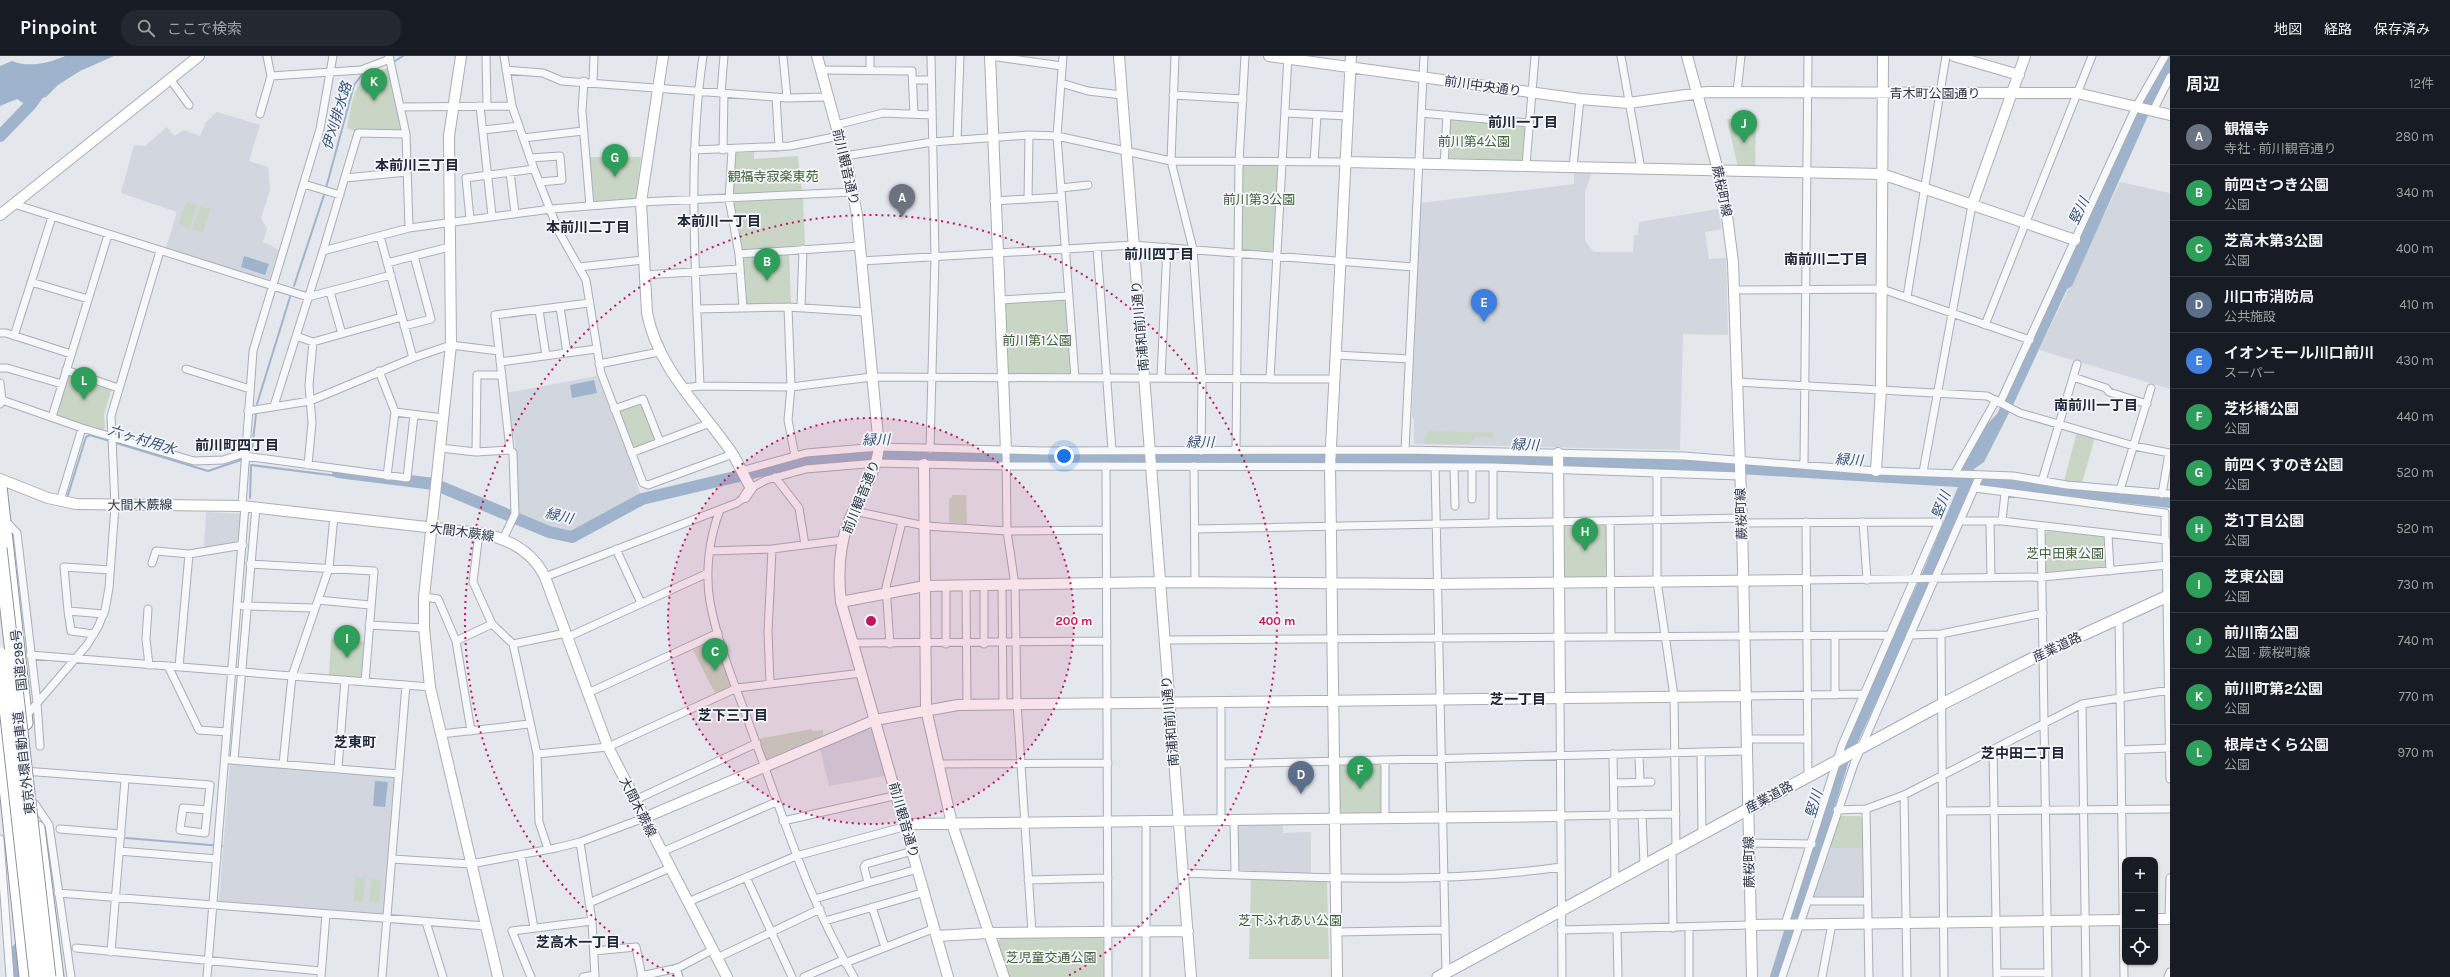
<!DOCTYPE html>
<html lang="ja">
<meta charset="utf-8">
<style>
body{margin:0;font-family:Karla,"Noto Sans JP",sans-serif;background:#242831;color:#f1f3f6}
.controls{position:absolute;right:12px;bottom:12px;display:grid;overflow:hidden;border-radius:8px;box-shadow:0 1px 3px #0004}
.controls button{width:36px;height:36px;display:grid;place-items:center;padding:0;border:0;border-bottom:1px solid #363941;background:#171b24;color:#f1f3f6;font:20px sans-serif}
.you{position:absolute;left:1064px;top:400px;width:14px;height:14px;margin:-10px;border:3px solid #fff;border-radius:50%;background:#1a73e8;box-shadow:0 0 0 6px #1a73e833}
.badge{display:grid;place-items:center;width:26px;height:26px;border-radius:50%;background:#d1495b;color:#fff;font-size:13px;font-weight:700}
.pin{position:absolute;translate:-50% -33px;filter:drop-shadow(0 1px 2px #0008)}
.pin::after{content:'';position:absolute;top:21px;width:14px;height:12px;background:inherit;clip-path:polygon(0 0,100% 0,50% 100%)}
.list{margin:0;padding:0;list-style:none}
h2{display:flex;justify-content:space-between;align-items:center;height:52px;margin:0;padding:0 16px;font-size:17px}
h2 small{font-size:13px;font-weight:400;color:#9ea1a6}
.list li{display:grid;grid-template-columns:26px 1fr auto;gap:12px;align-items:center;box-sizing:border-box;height:56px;padding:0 16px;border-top:1px solid #363941}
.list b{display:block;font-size:15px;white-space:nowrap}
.list p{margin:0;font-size:13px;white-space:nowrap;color:#9ea1a6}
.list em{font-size:13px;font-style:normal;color:#9ea1a6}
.icon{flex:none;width:22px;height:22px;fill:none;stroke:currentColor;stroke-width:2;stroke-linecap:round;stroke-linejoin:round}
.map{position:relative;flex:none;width:2170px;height:921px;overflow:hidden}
header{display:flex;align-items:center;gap:24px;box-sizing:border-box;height:56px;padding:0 20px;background:#171b24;border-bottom:1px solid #363941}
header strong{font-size:19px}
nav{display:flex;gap:22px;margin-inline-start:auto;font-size:14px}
.search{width:280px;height:36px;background:#242831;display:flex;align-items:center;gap:10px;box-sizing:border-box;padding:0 14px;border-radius:16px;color:#9ea1a6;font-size:15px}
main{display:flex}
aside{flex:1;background:#171b24}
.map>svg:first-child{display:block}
.built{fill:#d2d6de}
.green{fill:#c9d6c5}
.water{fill:#9fb4cc}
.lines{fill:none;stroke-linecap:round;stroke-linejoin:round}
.stream{stroke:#9fb4cc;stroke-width:2}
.river{stroke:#9fb4cc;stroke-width:12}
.street-casing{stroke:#a9aeb7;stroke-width:9}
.secondary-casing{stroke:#a9aeb7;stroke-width:12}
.primary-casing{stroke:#a3abb8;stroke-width:13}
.highway-casing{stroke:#8b94a3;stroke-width:15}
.street{stroke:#f7f8fa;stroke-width:7}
.secondary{stroke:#fff;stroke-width:10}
.primary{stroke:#fff;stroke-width:11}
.highway{stroke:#fff;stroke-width:13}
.highway-bridge-casing{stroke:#8b94a3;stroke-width:15;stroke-linecap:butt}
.highway-bridge{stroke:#fff;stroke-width:13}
.ring{fill:none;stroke:#c2185b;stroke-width:2;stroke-dasharray:2 4}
.labels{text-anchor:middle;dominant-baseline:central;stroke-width:3.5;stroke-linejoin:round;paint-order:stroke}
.street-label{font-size:13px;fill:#2b3445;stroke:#f4f6f9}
.park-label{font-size:13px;fill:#3f6138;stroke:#f4f6f9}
.water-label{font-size:14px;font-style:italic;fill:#34527a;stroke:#f4f6f9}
.neighbourhood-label{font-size:14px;font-weight:bold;fill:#1d2536;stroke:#f4f6f9}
.centre{fill:#c2185b;stroke:#f4f6f9;stroke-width:2}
.ring-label{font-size:12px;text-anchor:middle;font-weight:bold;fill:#c2185b;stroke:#f4f6f9;stroke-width:3.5;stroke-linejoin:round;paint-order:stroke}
</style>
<header>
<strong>Pinpoint</strong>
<div class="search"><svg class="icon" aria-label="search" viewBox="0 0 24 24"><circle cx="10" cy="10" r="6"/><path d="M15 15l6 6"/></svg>ここで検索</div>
<nav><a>地図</a><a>経路</a><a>保存済み</a></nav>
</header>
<main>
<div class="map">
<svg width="2170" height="921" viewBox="0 0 2170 921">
<rect width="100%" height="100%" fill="#e4e7ec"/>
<path class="built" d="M217,56L260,69L249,105L268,111L270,134L261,162L267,172L263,186L279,194L269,224L166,192L177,156L121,137L134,89L145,90L167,71L174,80L184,74L200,80L206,66Z
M1592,115L1585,136V185L1594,196H1633L1634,179H1638L1639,166L1718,153L1722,173L1705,176L1709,203L1726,202L1728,279L1683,278L1680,394L1414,388V364L1412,360L1420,147L1574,128V116Z
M2120,126L2170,137V333L2039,294Z
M597,320L638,424L636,425L641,440L572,478L550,473L517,460L515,385L511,371L507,337Z
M206,456L244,458L241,488L204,492Z
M868,673L872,675L885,720L829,730L820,692Z
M230,706L396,721L385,858L219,845Z
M1237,768H1283V777L1311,776V818L1237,816Z
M1828,792H1864L1865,841L1812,843Z"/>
<path class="green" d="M389,12L402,72L400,75H355L347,72C353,41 353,19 389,12Z
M1450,63L1522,69L1525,73L1522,103L1519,106L1447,104Z
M1727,63H1756L1755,111H1738Z
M754,96V103L798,100L802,137L731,139L733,100L736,97Z
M589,101H641L636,141L633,144L592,146Z
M1246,108L1276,109L1279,113L1274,193L1270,196L1244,194L1240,189L1241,112Z
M803,142L805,189L744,195L741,193L733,148L734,146Z
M186,146L197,149L190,172L179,168Z
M200,150L210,153L203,176L192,173Z
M789,197L791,248H746L742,204L744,201Z
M1063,244L1066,247L1072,317L1069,320H1010L1006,316L1003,252L1007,247Z
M71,318L112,332L104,359L105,372L103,374L57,360L68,319Z
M640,345L657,384L637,392L632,391L619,355Z
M1428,375H1434L1494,377L1493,382L1476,381L1469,388H1427L1424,387Z
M2077,376L2095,381L2082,427L2064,425Z
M952,439H966L967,468L949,466V442H952Z
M1566,467H1605L1607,469L1608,518L1604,522L1566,523L1562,520V471Z
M2048,475L2105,481L2108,510L2048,517L2045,515V478Z
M334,582L365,586L362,621L360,622L330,620L329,618L331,584Z
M713,582L717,584L732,627L731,630L715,637L693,594Z
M812,673V675L823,674V680L767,703L765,702L758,683Z
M1379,708L1382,710L1381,758H1342L1338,754V712L1341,709Z
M1840,760H1860L1864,764V792H1828L1837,763Z
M355,821L366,822L363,846L353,845Z
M371,823L381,824L379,847L369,846Z
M1251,823L1327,825L1329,903H1249Z
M1101,881L1103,884L1104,921H1010L998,886L1000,882Z"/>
<path class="water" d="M65,0H114L80,15L58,29L46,41L23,47L17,43L0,50V10L12,5C28,12 49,7 65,0Z
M2167,0H2170V16L2155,44L2072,230L2067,233L2013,349L1984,406L1974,413L1966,431L1954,429L1984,371L1997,358L2134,64Z
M244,200L269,208L265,219L241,211Z
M594,324L597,337L572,342L570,329Z
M375,725L388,726L385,751L373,750Z"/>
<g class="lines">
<path class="stream" d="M395,5L403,0
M326,132L354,29L364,16
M294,230L324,139
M257,348L290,241
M252,394L256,358
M68,439L86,381L90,379L208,415L244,403
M250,442L251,409L393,427
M126,782L222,790"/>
<path class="river" d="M0,80L31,48L43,31
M338,416L434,428L549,476L572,481L642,443L794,407L826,401L873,399L1021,402L1485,403L1657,407L2007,428L2170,446
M17,894L19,921
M1776,921L1843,704L1928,519L1969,420"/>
<g class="street-casing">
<path id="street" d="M267,0L271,20
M389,0L406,78L409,172
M486,0L487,49
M504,0L512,50L534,113L559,176L586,224L601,317L643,427L648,429L733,398
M783,0L787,42
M990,0L1062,10
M1063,0L1057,80L1075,322
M1175,0L1171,105L1193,193L1202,322L1201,395
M1621,0L1641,113
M870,13V0
M506,14L543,17L562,25L787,42L828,41
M821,14L912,15L914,58
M170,23L189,49
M913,24H931
M584,25L582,55L590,150
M593,26L594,0
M1061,27L1088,35L1122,39
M1737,36L1741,0
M721,37L724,0
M1173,39L1243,43
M776,41L779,91
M480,50L492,160
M401,51L512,50
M2153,55L2170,21
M1285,57L1348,60
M1421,57L1529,67
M260,58L271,20L361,14L390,3
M836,69L883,57L932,59
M483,74L519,70
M523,82L583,75
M957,84L960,0
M694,94L790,90L839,80
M723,94L724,37
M845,100L932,86L1029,79L1057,80L1171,105L1346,106
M530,102L560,100L562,124L540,126
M1314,106L1317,59
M1444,108L1447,59
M1526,109L1535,0
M1573,111L1580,43
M510,116L515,157
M345,122L407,116
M304,128L340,139
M1061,132L1088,129
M1028,143L1029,79
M994,145L1061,141
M14,148L308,241L391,219
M470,163L466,122L534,113
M380,180L413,302
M1097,191L1112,394
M323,195L409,172L551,153L641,146L853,136
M739,198L860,190
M861,205L1133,189L1413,211
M387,207L449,191
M579,211L643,204
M644,219L740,213
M31,226L88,243
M1735,234L1882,233L2030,284
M330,236L342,278
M1907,241L1946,0
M1000,244L1069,240
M560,251L567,297
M801,251L803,193
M743,252L788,251
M697,253L743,252L739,198L729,143L732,94
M539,254L546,300
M1985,269L2092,0
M404,270L431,263L414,200
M0,277H6L71,298
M14,280L52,161
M296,280L313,286L402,261
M1336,299L1409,303
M500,306L596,293
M599,308L659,296
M0,312H7L62,328
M186,313L250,333
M66,314L118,332
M379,315L395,356
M2073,321L2106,332L2109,336L2147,348
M1161,322L1167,191
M1270,323L1288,0
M1737,326L1987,340L2020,357L2134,390L2170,397
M0,327L2,344
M700,330C696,219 687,110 703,0
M683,332L700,330L791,331L872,321L1334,323
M2000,347L2136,51L2165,0
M0,348L2,344L82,372L194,405L223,404L245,397
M274,350L323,195L358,77L406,78
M614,353L643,343L660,386
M248,355L310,345L413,302L451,289L499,295
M52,361L108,179
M440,392L476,396L510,394L495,259L589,247
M930,393L935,201L931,0
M1006,394L1007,475L1015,529L1017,647L1032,877
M1236,394L1239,106L1245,0
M1405,394L1424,0
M476,396L477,319H502
M631,397L710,367
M245,400L407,422L414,359
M795,400L788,364L791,331L788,251L866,256
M1804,408L1808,0
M308,409L312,367L309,329L313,286
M1106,410L1108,921
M1194,410L1195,526
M1435,411L1446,917
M1454,411L1455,450
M741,415L806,397L879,391L1044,395L1405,394L1684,400L1876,415L2013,420L2067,429L2170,438
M1923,416L1972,149
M1657,417V525L1674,640L1676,792
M1955,417L1996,344
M387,420L395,356L443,362
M775,421L799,452L805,489
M2042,425L2077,308
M751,432L766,424L806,413L877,407L1006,410L1493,411L1740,420
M1975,432L2165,457V485
M2120,434L2151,332
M2162,438L2169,397
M1472,443V411
M60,445L82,372
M242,450L253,295L320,73L333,0
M720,454C709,482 705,516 710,546C719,595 740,640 756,687C785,766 810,848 854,921
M854,455L925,470L1007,475L1106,474
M5,464L17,477L37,647L40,690
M1610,465L1611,581
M1960,465H2002L2166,484L2170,723
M1990,465L1991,522
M2002,465L2005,437
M1806,466L1808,721
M1863,466L1867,524
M1493,467V411
M1742,467L1939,466L1842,689L1785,868
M2041,471L2048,921
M1195,473L1742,462
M479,477L473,526L492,568L513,588L537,698L539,766L548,793
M2108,478L2110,515
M503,483L515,458L513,397L510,394
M616,493L641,547
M710,495L772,493L843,484
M152,507L156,495L189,498L243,489
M250,508L374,515L365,626
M545,521L737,447L745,441
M1806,524L2042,521L2168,509
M966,529L967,649
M984,529V588
M1002,529L1003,648
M424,541L438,543L456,585L471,675
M318,544L370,549
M243,550L314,552
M148,553L146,583L149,609
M68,555L71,575L94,578
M104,558L68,555L64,511L110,514
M2119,562L2124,921
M369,569L424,572
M1941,578L1944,921
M1910,579L1941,578L2043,557
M1835,580V639
M568,581L708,517
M1164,584L1890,579
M456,585L492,568
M853,587L1107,585
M513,588L566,577
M890,588L886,531L902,466
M946,588V529
M30,599L430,631
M168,610L199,674L227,676
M179,611L189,498
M770,627L768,576L772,493
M588,637L718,577
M1745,640L1864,638
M1560,642L1562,921
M2082,648L2086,921
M26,660L87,589L98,571L105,554L109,532L115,450L111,360L160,195
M441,678L529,668
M1746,683H1807
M1993,693L1997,921
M2121,694L2170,692
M1701,696L1702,778
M537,698L608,691L737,632L862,617
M1613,698L1615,825
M1639,698L1640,726
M230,704L399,718
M234,704L256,451
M1385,704V761
M283,708L292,620L329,512L334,460
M939,708L1108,707
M1221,708L1746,695
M338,712L345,624
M24,715L210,729L205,777L180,774L183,752L207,754
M1614,727L1651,726
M1904,739L1907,921
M635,744L757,687
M35,748L49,769L71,921
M1866,753L1869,921
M1837,754L1866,753L1904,739L2082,648L2170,634
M1944,755L2170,753
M1642,758L1644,809
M1561,760L1676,758
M1221,764V645
M1234,764L1235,819
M783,765L898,739
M1146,765V921
M60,773L121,778
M0,783L10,921
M580,786L592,865L595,921
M1749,787L1812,788
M1672,794L1673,872
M119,795L217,803
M913,795L866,808L864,811L868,827L918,813
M662,796L776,746
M521,799L534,872
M392,803L471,808L556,792L580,786L644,762
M1183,817C1308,821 1437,829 1561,811
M746,821L792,921
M1028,824L1108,822
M58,837L486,870
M815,843L868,827
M1808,845H1867
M688,846L796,800L907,770
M589,847L670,812
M872,851L885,891
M2169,863L2170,822
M825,865L925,836
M426,866L443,921
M1689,872V921
M1617,873L1618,921
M1561,874L1750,869
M1336,876L1445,874
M76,892L321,915
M594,895L636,891L642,921
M111,896L125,724
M717,902L820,853
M845,907L935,872
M676,912L679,921
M1997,917H2048
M641,920L678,912L712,894
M207,921L245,450
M321,921L326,858
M382,921L406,629
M531,921L512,875L592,865
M583,921L595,919
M804,921L843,904
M1782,921L1854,708L1980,419
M1822,921L1832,868
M2168,921L2170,916"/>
</g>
<g class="secondary-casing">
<path id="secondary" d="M461,0L449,80L451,289L424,541V572L430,631L498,921
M663,0L641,146L647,257C658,313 701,352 732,397C739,408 744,421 751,432L745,441
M817,0L849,117L857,159L879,391C876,419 858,441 848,467C839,492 838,520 841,546L948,921
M990,0L1006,394
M1119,0L1191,921
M1269,0L1580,43L1629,47L1707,36L2064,37H2077L2170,59
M1687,0L1718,114L1726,152L1733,206L1742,467L1752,921
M1954,0L2019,19
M1346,106L1882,118L2075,184
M1972,149L2025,0
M0,159L199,0
M1558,397L1560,642
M924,408L926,653L952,768L1004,921
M1876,415L1881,333L1883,0
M0,423L48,442L76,448L242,450L479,477C507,482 532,494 545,521L608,691L727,921
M841,546L925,530L1160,526L1431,528L1806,524
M644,762L875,664L958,649L1745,640
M906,768L1561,760
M2155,863H2170
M1750,869L2125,864
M937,880L988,877L1188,875
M1337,921L1330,410L1351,0"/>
</g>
<g class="primary-casing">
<path id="primary" d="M1438,921L1942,648L2043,597L2170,539"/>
</g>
<g class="highway-casing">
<path id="highway" d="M0,430L26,667
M0,674L26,921
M38,772L57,921"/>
</g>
<use href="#street" class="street"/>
<use href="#secondary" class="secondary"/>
<use href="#primary" class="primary"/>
<use href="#highway" class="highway"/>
<g class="highway-bridge-casing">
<path id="highway-bridge" d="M0,492L49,921
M0,598L36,921"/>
</g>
<use href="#highway-bridge" class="highway-bridge"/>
</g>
<circle cx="871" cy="565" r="203" fill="#c2185b" fill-opacity=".12"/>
<g class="ring">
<circle cx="871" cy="565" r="203"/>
<path d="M674 920A406 406 0 1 1 1068 920"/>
</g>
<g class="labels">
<g class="street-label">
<text transform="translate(1483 30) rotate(8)">前川中央通り</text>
<text x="1935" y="37">青木町公園通り</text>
<text transform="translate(846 111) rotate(77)">前川観音通り</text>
<text transform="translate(1722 135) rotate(78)">蕨桜町線</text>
<text transform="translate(1140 270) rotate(-95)">南浦和前川通り</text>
<text transform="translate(861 441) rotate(-68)">前川観音通り</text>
<text transform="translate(140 449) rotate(-1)">大間木蕨線</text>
<text transform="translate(1741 458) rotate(-92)">蕨桜町線</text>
<text transform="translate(462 476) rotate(8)">大間木蕨線</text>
<text transform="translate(2057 591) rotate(-25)">産業道路</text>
<text transform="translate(19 604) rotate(-96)">国道298号</text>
<text transform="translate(1170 665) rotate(-95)">南浦和前川通り</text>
<text transform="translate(24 707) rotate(-97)">東京外環自動車道</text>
<text transform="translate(1769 741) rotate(-28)">産業道路</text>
<text transform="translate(638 751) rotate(63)">大間木蕨線</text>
<text transform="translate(904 764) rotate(74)">前川観音通り</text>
<text transform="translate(1749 806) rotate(-91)">蕨桜町線</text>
</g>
<g class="park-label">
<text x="1474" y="85">前川第4公園</text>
<text x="773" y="120">観福寺寂楽東苑</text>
<text x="1259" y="143">前川第3公園</text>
<text x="1037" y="284">前川第1公園</text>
<text x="2065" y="497">芝中田東公園</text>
<text x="1290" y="864">芝下ふれあい公園</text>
<text x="1051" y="901">芝児童交通公園</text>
</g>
<g class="water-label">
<text transform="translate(337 60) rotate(-73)">伊刈排水路</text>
<text transform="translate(2079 155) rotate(-64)">竪川</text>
<text transform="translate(142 384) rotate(17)">六ヶ村用水</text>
<text transform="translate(876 384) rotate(-1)">緑川</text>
<text x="1200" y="386">緑川</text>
<text transform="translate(1525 389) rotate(2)">緑川</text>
<text transform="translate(1849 404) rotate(3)">緑川</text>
<text transform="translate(1941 449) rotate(-68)">竪川</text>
<text transform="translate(559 460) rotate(13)">緑川</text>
<text transform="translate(1814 748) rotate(-73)">竪川</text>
</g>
<g class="neighbourhood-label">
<text x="1523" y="66">前川一丁目</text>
<text x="417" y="109">本前川三丁目</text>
<text x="719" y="165">本前川一丁目</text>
<text x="588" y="171">本前川二丁目</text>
<text x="1159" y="198">前川四丁目</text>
<text x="1826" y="203">南前川二丁目</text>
<text x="2096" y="349">南前川一丁目</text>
<text x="237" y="389">前川町四丁目</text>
<text x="1518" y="643">芝一丁目</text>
<text x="733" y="659">芝下三丁目</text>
<text x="355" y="686">芝東町</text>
<text x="2023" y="697">芝中田二丁目</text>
<text x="578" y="886">芝高木一丁目</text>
</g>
</g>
<circle cx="871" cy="565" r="6" class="centre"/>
<g class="ring-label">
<text x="1074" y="569">200 m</text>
<text x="1277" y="569">400 m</text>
</g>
</svg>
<div class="controls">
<button>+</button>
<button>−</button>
<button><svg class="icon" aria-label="locate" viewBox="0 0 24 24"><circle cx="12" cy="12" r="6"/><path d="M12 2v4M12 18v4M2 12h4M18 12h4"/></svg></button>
</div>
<div class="you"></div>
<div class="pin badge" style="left:902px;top:161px;background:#6b7280">A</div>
<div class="pin badge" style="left:767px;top:225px;background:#2e9e5b">B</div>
<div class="pin badge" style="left:715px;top:615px;background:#2e9e5b">C</div>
<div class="pin badge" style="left:1301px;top:738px;background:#5c6f8a">D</div>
<div class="pin badge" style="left:1484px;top:266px;background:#3f7fe0">E</div>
<div class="pin badge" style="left:1360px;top:733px;background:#2e9e5b">F</div>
<div class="pin badge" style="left:615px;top:121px;background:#2e9e5b">G</div>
<div class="pin badge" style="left:1585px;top:495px;background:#2e9e5b">H</div>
<div class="pin badge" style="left:347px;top:602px;background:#2e9e5b">I</div>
<div class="pin badge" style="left:1744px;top:87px;background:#2e9e5b">J</div>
<div class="pin badge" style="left:374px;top:45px;background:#2e9e5b">K</div>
<div class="pin badge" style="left:84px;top:344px;background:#2e9e5b">L</div>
</div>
<aside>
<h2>周辺<small>12件</small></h2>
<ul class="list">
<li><span class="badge" style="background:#6b7280">A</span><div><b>観福寺</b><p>寺社 · 前川観音通り</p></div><em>280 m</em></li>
<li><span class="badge" style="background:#2e9e5b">B</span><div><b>前四さつき公園</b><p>公園</p></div><em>340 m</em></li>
<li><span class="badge" style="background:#2e9e5b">C</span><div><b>芝高木第3公園</b><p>公園</p></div><em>400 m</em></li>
<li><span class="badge" style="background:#5c6f8a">D</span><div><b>川口市消防局</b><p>公共施設</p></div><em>410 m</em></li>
<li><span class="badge" style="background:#3f7fe0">E</span><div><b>イオンモール川口前川</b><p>スーパー</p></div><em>430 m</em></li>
<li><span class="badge" style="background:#2e9e5b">F</span><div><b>芝杉橋公園</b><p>公園</p></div><em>440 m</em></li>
<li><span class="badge" style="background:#2e9e5b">G</span><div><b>前四くすのき公園</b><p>公園</p></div><em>520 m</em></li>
<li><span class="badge" style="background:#2e9e5b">H</span><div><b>芝1丁目公園</b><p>公園</p></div><em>520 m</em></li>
<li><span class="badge" style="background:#2e9e5b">I</span><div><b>芝東公園</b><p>公園</p></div><em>730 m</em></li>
<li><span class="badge" style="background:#2e9e5b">J</span><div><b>前川南公園</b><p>公園 · 蕨桜町線</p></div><em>740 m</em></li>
<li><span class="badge" style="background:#2e9e5b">K</span><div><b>前川町第2公園</b><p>公園</p></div><em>770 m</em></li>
<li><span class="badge" style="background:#2e9e5b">L</span><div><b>根岸さくら公園</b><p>公園</p></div><em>970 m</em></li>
</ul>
</aside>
</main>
